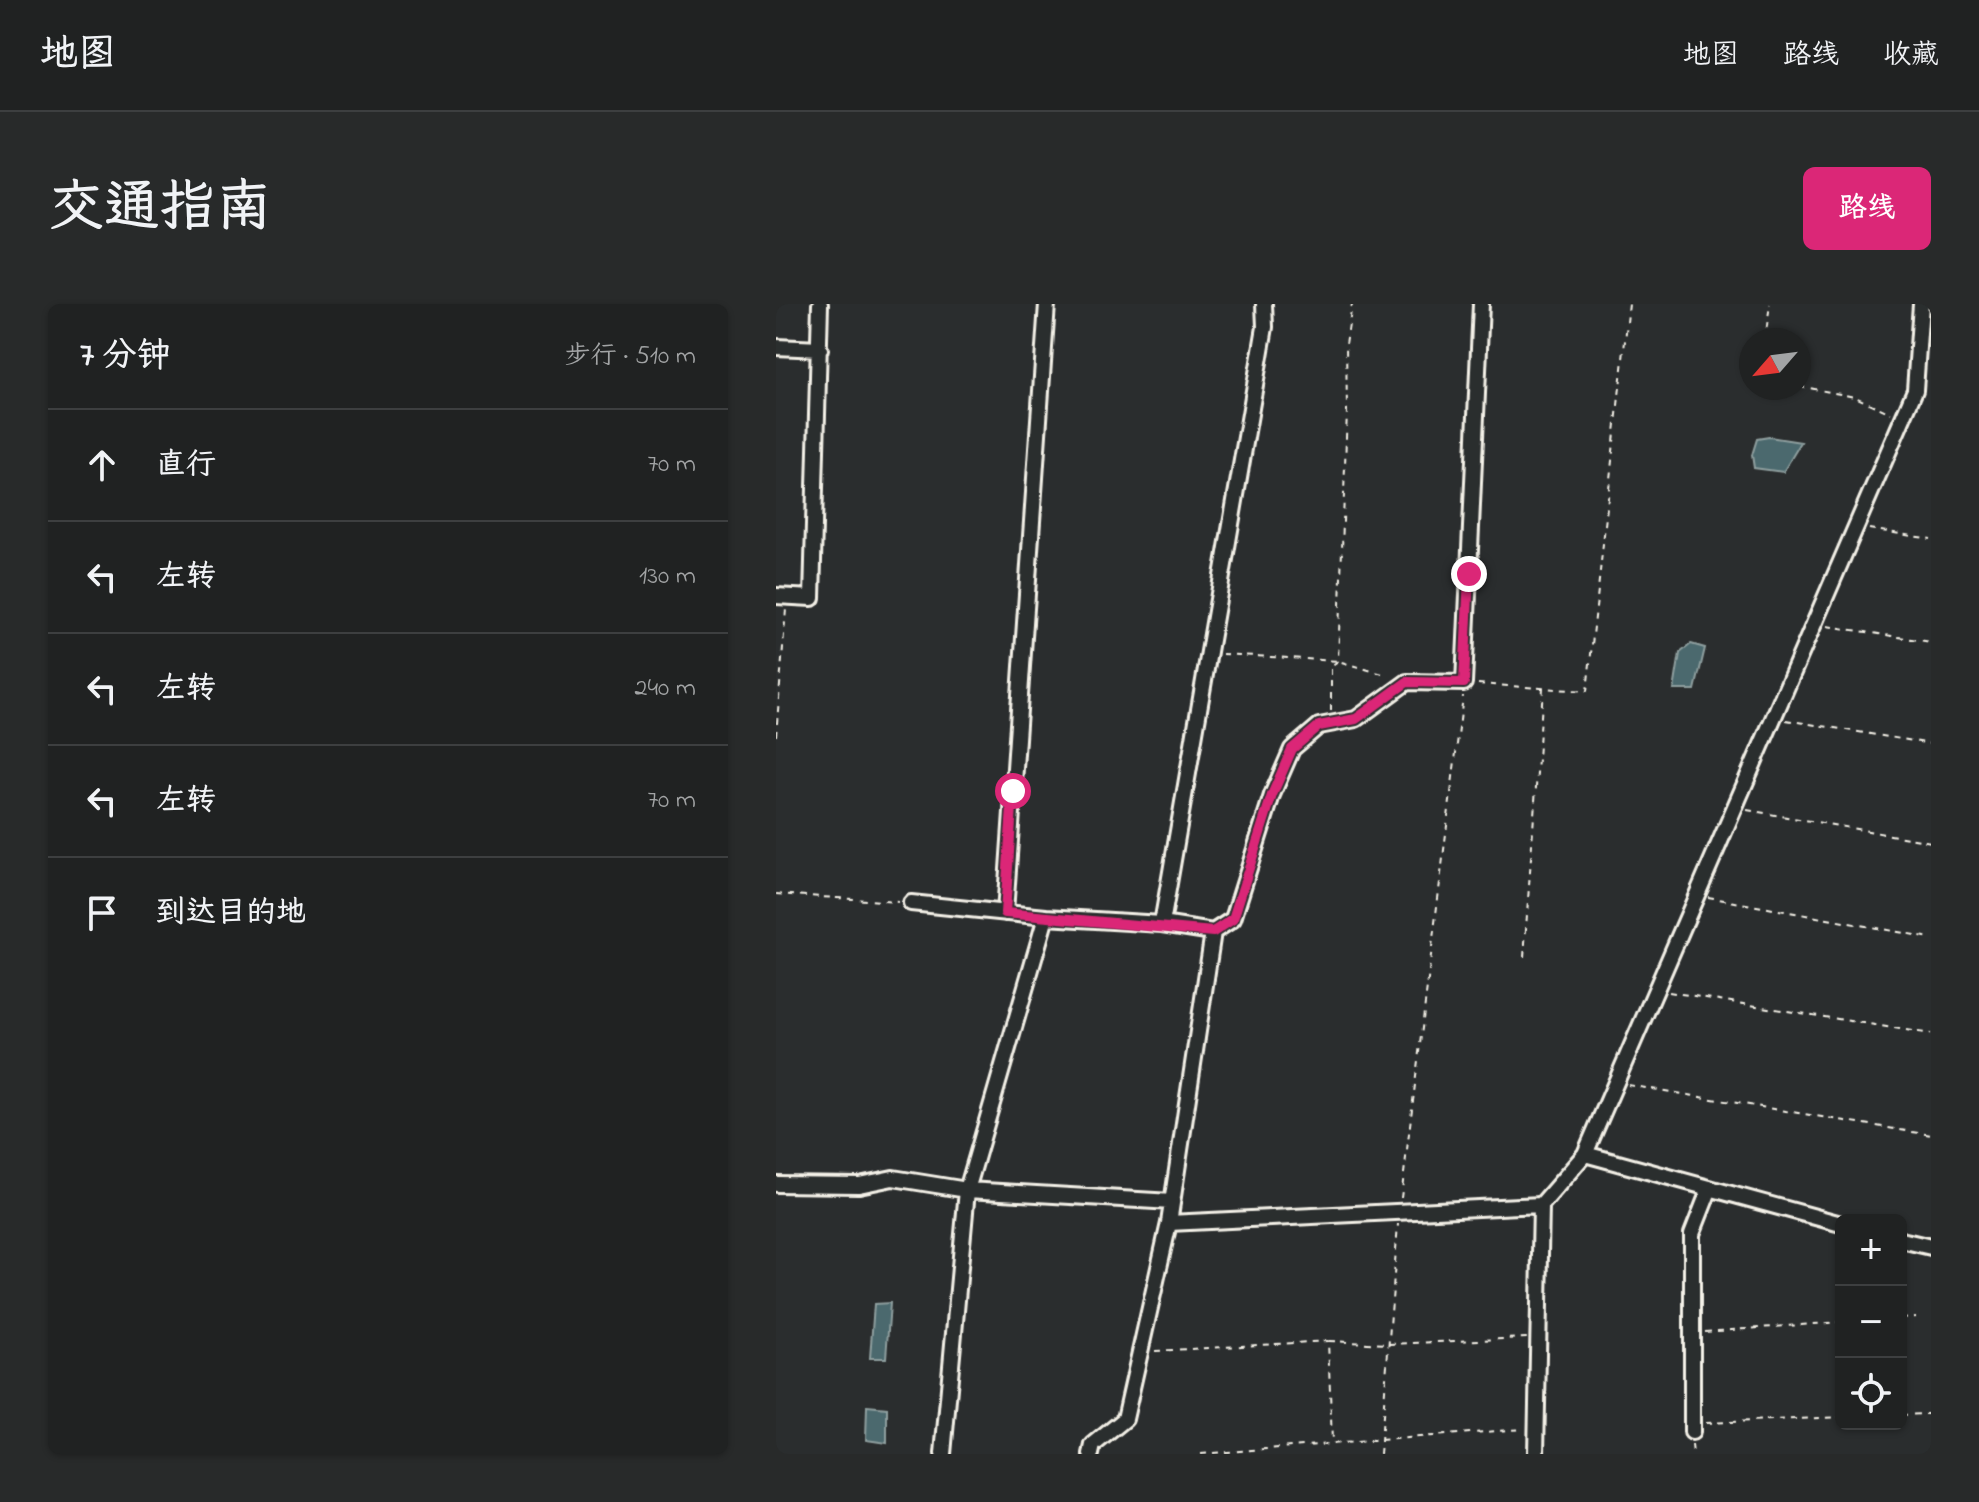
<!DOCTYPE html>
<html lang="zh">
<meta charset="utf-8">
<style>
body{margin:0;font-family:"Indie Flower","LXGW WenKai TC",sans-serif;background:#282a2a;color:#f1f3f6}
.controls{position:absolute;right:24px;bottom:24px;display:grid;overflow:hidden;border-radius:12px;box-shadow:0 2px 6px #0004}
.controls button{width:72px;height:72px;display:grid;place-items:center;padding:0;border:0;border-bottom:2px solid #3d3f40;background:#202222;color:#f1f3f6;font:40px sans-serif}
.compass{position:absolute;left:963px;top:24px;width:72px;height:72px;border-radius:50%;background:#202222;box-shadow:0 2px 6px #0004;rotate:242deg}
.stop{position:absolute;width:24px;height:24px;margin:-18px;border:6px solid #db2777;border-radius:50%;background:#fff}
.stop.end{background:#db2777;border-color:#fff;box-shadow:0 2px 8px #0008}
.list{margin:0;padding:0;list-style:none}
h2{display:flex;justify-content:space-between;align-items:center;height:104px;margin:0;padding:0 32px;font-size:34px}
h2 small{font-size:26px;font-weight:400;color:#a2a4a5}
.list li{display:grid;grid-template-columns:52px 1fr auto;gap:24px;align-items:center;box-sizing:border-box;height:112px;padding:0 32px;border-top:2px solid #3d3f40}
.list b{display:block;font-size:30px;white-space:nowrap}
.list em{font-size:26px;font-style:normal;color:#a2a4a5}
.icon{flex:none;width:44px;height:44px;fill:none;stroke:currentColor;stroke-width:2;stroke-linecap:round;stroke-linejoin:round}
.map{position:relative;flex:none;width:1155px;height:1150px;overflow:hidden;border-radius:12px}
header{display:flex;align-items:center;gap:48px;box-sizing:border-box;height:112px;padding:0 40px;background:#202222;border-bottom:2px solid #3d3f40}
header strong{font-size:38px}
nav{display:flex;gap:44px;margin-inline-start:auto;font-size:28px}
.intro{display:flex;align-items:center;justify-content:space-between;box-sizing:border-box;height:192px;padding:0 48px}
h1{margin:0;font-size:56px}
.button{padding:20px 36px;border-radius:12px;background:#db2777;color:#fff;font-size:28px;font-weight:700}
main{display:flex;gap:48px;padding:0 48px}
aside{flex:1;background:#202222;border-radius:12px;box-shadow:0 2px 6px #0004}
.map>svg:first-child{display:block}
.water{fill:#4b696e;stroke:#8f9f9f;stroke-width:2}
.lines{fill:none;stroke-linecap:round;stroke-linejoin:round}
.minor-casing{stroke:#f4f1e8;stroke-width:20}
.path{stroke:#f4f1e8;stroke-width:2;stroke-dasharray:6 6;stroke-linecap:butt}
.minor{stroke:#2a2d2e;stroke-width:14}
.route{stroke:#db2777;stroke-width:10}
</style>
<header>
<strong>地图</strong>
<nav><a>地图</a><a>路线</a><a>收藏</a></nav>
</header>
<div class="intro"><h1>交通指南</h1><a class="button">路线</a></div>
<main>
<aside>
<h2>7 分钟<small>步行 · 510 m</small></h2>
<ul class="list">
<li><svg class="icon" aria-label="ahead" viewBox="0 0 24 24"><path d="M12 20V5M6 11l6-6 6 6"/></svg><div><b>直行</b></div><em>70 m</em></li>
<li><svg class="icon" aria-label="left" viewBox="0 0 24 24"><path d="M17 20v-9H6M10 6l-5 5 5 5"/></svg><div><b>左转</b></div><em>130 m</em></li>
<li><svg class="icon" aria-label="left" viewBox="0 0 24 24"><path d="M17 20v-9H6M10 6l-5 5 5 5"/></svg><div><b>左转</b></div><em>240 m</em></li>
<li><svg class="icon" aria-label="left" viewBox="0 0 24 24"><path d="M17 20v-9H6M10 6l-5 5 5 5"/></svg><div><b>左转</b></div><em>70 m</em></li>
<li><svg class="icon" aria-label="arrive" viewBox="0 0 24 24"><path d="M6 21V4h12l-3 4 3 4H6"/></svg><div><b>到达目的地</b></div></li>
</ul>
</aside>
<div class="map">
<svg width="1155" height="1150" viewBox="0 0 1155 1150">
<rect width="100%" height="100%" fill="#2a2d2e"/>
<filter id="ink" filterUnits="userSpaceOnUse"><feTurbulence type="fractalNoise" baseFrequency=".0125" numOctaves="2"/><feDisplacementMap in="SourceGraphic" scale="16" xChannelSelector="R" yChannelSelector="G"/><feConvolveMatrix kernelMatrix="1 2 1 2 8 2 1 2 1" color-interpolation-filters="sRGB"/></filter>
<g filter="url(#ink)">
<path class="water" d="M993,133L1025,138L1007,168L978,164L976,151L981,135Z
M915,340L929,344L919,386H898L904,349Z
M114,999L110,1054H94L98,1000Z
M91,1102L111,1104V1139L90,1136Z"/>
<g class="lines">
<g class="minor-casing">
<path id="minor" d="M0,43L44,45
M0,292L36,294L44,0
M229,609L271,0
M270,613L386,620L489,23L488,0
M437,628L457,615L496,491L516,445L543,422L580,415L631,378L688,379L705,0
M809,850L1065,920
M0,880L83,881L117,874L191,886L270,613L135,599
M765,901L809,850L1139,86L1145,0
M393,919L765,901L760,1150
M1125,936L1155,943
M916,1128V930L934,884
M167,1150L191,886L396,898
M315,1150L317,1141L349,1115L393,919L437,628L386,620"/>
</g>
<path class="path" d="M989,36L994,0
M1023,82L1079,93L1115,109
M1093,225L1155,235
M1051,322L1155,338
M446,350L562,357L610,371
M702,380L811,387L853,0
M555,407V362L562,357L571,106L570,40L576,0
M1010,416L1155,440
M0,432L10,305
M971,506L1155,538
M0,590L122,598
M932,593L1155,634
M748,653L767,384
M893,688L1155,730
M852,781L1155,831
M625,894L687,392
M1125,1014L1140,1013
M929,1028L1065,1018
M553,1037L612,1040L751,1034
M379,1047L552,1037L556,1138
M1125,1111L1152,1110
M930,1119L1065,1113
M916,1141L917,1150
M425,1150L747,1125
M604,1150L622,920"/>
<use href="#minor" class="minor"/>
</g>
</g>
<g class="lines" filter="url(#ink)">
<path class="route" d="M237,487L229,609L437,628L457,615L496,491L516,445L543,422L580,415L631,378L688,379L693,270"/>
</g>
</svg>
<div class="controls">
<button>+</button>
<button>−</button>
<button><svg class="icon" aria-label="locate" viewBox="0 0 24 24"><circle cx="12" cy="12" r="6"/><path d="M12 2v4M12 18v4M2 12h4M18 12h4"/></svg></button>
</div>
<svg class="compass" viewBox="-18 -18 36 36"><path d="M0-13l5 13h-10z" fill="#e53935"/><path d="M0 13l5-13h-10z" fill="#a2a4a5"/></svg>
<div class="stop" style="left:237px;top:487px"></div>
<div class="stop end" style="left:693px;top:270px"></div>
</div>
</main>
